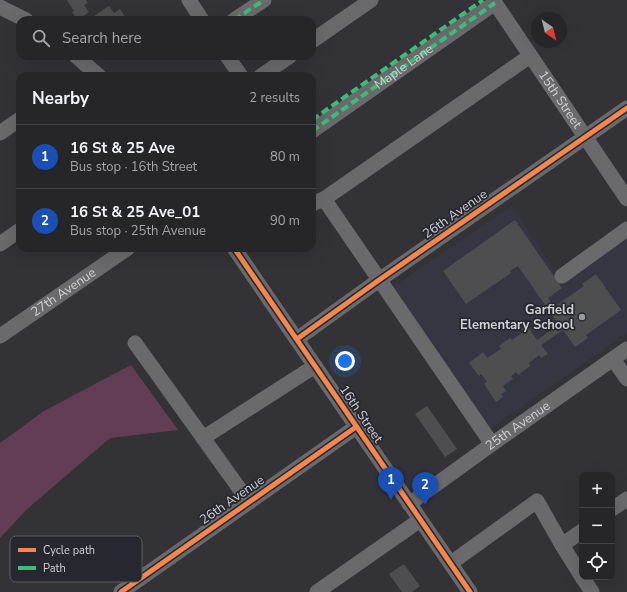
<!DOCTYPE html>
<meta charset="utf-8">
<style>
body{margin:0;font-family:"Nunito Sans",sans-serif;background:#2e2e31;color:#f1f3f6}
.controls{position:absolute;right:12px;bottom:12px;display:grid;overflow:hidden;border-radius:8px;box-shadow:0 4px 16px #0002}
.controls button{width:36px;height:36px;display:grid;place-items:center;padding:0;border:0;border-bottom:1px solid #424346;background:#262629;color:#f1f3f6;font:20px sans-serif}
.compass{position:absolute;left:531px;top:12px;width:36px;height:36px;border-radius:50%;background:#262629;box-shadow:0 4px 16px #0002;rotate:145deg}
.you{position:absolute;left:345px;top:361px;width:14px;height:14px;margin:-10px;border:3px solid #fff;border-radius:50%;background:#1a73e8;box-shadow:0 0 0 6px #1a73e833}
.badge{display:grid;place-items:center;width:26px;height:26px;border-radius:50%;background:#999a9e;color:#fff;font-size:13px;font-weight:700}
.pin{position:absolute;translate:-50% -33px;filter:drop-shadow(0 1px 2px #0008)}
.pin::after{content:'';position:absolute;top:21px;width:14px;height:12px;background:inherit;clip-path:polygon(0 0,100% 0,50% 100%)}
.list{margin:0;padding:0;list-style:none}
h2{display:flex;justify-content:space-between;align-items:center;height:52px;margin:0;padding:0 16px;font-size:17px}
h2 small{font-size:13px;font-weight:400;color:#a4a5a8}
.list li{display:grid;grid-template-columns:26px 1fr auto;gap:12px;align-items:center;box-sizing:border-box;height:64px;padding:0 16px;border-top:1px solid #424346}
.list b{display:block;font-size:15px;white-space:nowrap}
.list p{margin:0;font-size:13px;white-space:nowrap;color:#a4a5a8}
.list em{font-size:13px;font-style:normal;color:#a4a5a8}
.icon{flex:none;width:22px;height:22px;fill:none;stroke:currentColor;stroke-width:2;stroke-linecap:round;stroke-linejoin:round}
.map{position:relative;flex:none;width:627px;height:592px;overflow:hidden}
.search{position:absolute;background:#262629;box-shadow:0 4px 16px #0002;left:16px;top:16px;width:300px;height:44px;display:flex;align-items:center;gap:10px;box-sizing:border-box;padding:0 14px;border-radius:12px;color:#a4a5a8;font-size:15px}
.panel{position:absolute;background:#262629;box-shadow:0 4px 16px #0002;left:16px;top:72px;width:300px;height:180px;border-radius:12px}
.map>svg:first-child{display:block}
.built{fill:#363642}
.green{fill:#633d54}
.building{fill:#4e4e51}
.lines{fill:none;stroke-linecap:round;stroke-linejoin:round}
.minor{stroke:#6a6a6d;stroke-width:15}
.quiet{stroke:#3abd76;stroke-width:4;stroke-dasharray:8 4;stroke-linecap:butt}
.cycleway-casing{stroke:#27282f;stroke-width:8}
.cycleway{stroke:#f5874c;stroke-width:5}
.poi-dot{fill:#999a9e;stroke:#27282f;stroke-width:1.5}
.labels{text-anchor:middle;dominant-baseline:central;stroke-width:3.5;stroke-linejoin:round;paint-order:stroke}
.street-label{font-size:13px;fill:#d0d1d5;stroke:#27282f}
.poi-label{font-size:13px;font-weight:bold;fill:#d0d1d5;stroke:#27282f;text-anchor:end}
.key{fill:#27282f;stroke:#5a5b61;stroke-width:1}
.key-label{font-size:11px;fill:#d0d1d5}
</style>
<div class="map">
<svg width="627" height="592" viewBox="0 0 627 592">
<rect width="100%" height="100%" fill="#333337"/>
<path class="built" d="M512,206L562,282L627,236V333L490,429L391,288Z"/>
<path class="green" d="M131,365L178,430L110,438L26,510L0,538V443L44,411Z"/>
<path class="building" d="M67,0H86L88,3L84,5L89,12L79,19L77,17L76,18L72,12L74,11Z
M109,6L114,13L120,9L127,20H97L94,16Z
M515,220L562,288L548,298L554,307L584,286L582,284L596,274L621,310L586,335L588,338L575,347L563,330L541,345L548,354L541,358L539,355L529,363L530,366L518,375L516,372L511,376L513,379L503,386L506,391L501,394L503,397L496,402L484,384L487,382L481,374L479,376L469,363L483,352L487,358L501,349L499,346L510,338L512,340L523,332L521,329L527,325L537,340L559,325L518,266L510,271L511,273L466,304L443,271Z
M427,406L457,449L445,457L415,414Z
M404,564L420,586L412,592H402L389,574Z"/>
<g class="lines">
<g class="minor">
<path d="M189,0L202,20"/>
<path id="s1" d="M493,0L627,199"/>
<path d="M0,7L26,20"/>
<path d="M234,20L264,0"/>
<path d="M312,41L371,0"/>
<path d="M76,56L99,76"/>
<path d="M227,56L241,76"/>
<path d="M261,76L290,56"/>
<path id="s2" d="M312,131L495,3"/>
<path d="M0,133L20,119"/>
<path d="M324,199L492,444"/>
<path d="M312,204L324,199L530,56"/>
<path d="M0,244L20,230"/>
<path d="M234,248L470,592"/>
<path d="M562,276L627,229"/>
<path id="s3" d="M0,336L128,248"/>
<path d="M297,339L379,280L627,108"/>
<path d="M135,343L249,502"/>
<path d="M613,359L627,379"/>
<path d="M203,438L315,366"/>
<path id="s4" d="M409,504L492,444L627,349"/>
<path d="M612,509L627,499"/>
<path d="M562,545L582,531"/>
<path d="M451,563L537,501L562,545L582,577"/>
<path d="M582,577L592,592"/>
<path d="M121,592L356,427"/>
<path d="M317,592L420,520"/>
</g>
<path class="quiet" d="M234,20L264,0
M312,120L483,0
M312,131L495,3"/>
<g class="cycleway-casing">
<path id="cycleway" d="M234,248L470,592
M297,339L379,280L627,108
M121,592L356,427"/>
</g>
<use href="#cycleway" class="cycleway"/>
</g>
<circle class="poi-dot" cx="582" cy="317" r="4"/>
<g class="labels">
<g class="street-label">
<text stroke="none"><textPath href="#s2" startOffset="112">Maple Lane</textPath></text>
<text stroke="none"><textPath href="#s1" startOffset="120">15th Street</textPath></text>
<text transform="translate(455 214) rotate(-35)">26th Avenue</text>
<text stroke="none"><textPath href="#s3" startOffset="77">27th Avenue</textPath></text>
<text transform="translate(361 414) rotate(56)">16th Street</text>
<text stroke="none"><textPath href="#s4" startOffset="134">25th Avenue</textPath></text>
<text transform="translate(232 500) rotate(-35)">26th Avenue</text>
</g>
<g class="poi-label">
<text x="574" y="310">Garfield<tspan x="574" dy="15">Elementary School</tspan></text>
</g>
</g>
<rect x="10" y="536" width="132" height="46" rx="6" class="key"/>
<rect x="18" y="548" width="18" height="4" fill="#f5874c"/>
<rect x="18" y="566" width="18" height="4" fill="#3abd76"/>
<g class="key-label">
<text x="43" y="554">Cycle path</text>
<text x="43" y="572">Path</text>
</g>
</svg>
<div class="controls">
<button>+</button>
<button>−</button>
<button><svg class="icon" aria-label="locate" viewBox="0 0 24 24"><circle cx="12" cy="12" r="6"/><path d="M12 2v4M12 18v4M2 12h4M18 12h4"/></svg></button>
</div>
<svg class="compass" viewBox="-18 -18 36 36"><path d="M0-13l5 13h-10z" fill="#e53935"/><path d="M0 13l5-13h-10z" fill="#a4a5a8"/></svg>
<div class="you"></div>
<div class="pin badge" style="left:391px;top:500px;background:#1a4fb4">1</div>
<div class="pin badge" style="left:425px;top:505px;background:#1a4fb4">2</div>
<div class="search"><svg class="icon" aria-label="search" viewBox="0 0 24 24"><circle cx="10" cy="10" r="6"/><path d="M15 15l6 6"/></svg>Search here</div>
<section class="panel">
<h2>Nearby<small>2 results</small></h2>
<ul class="list">
<li><span class="badge" style="background:#1a4fb4">1</span><div><b>16 St &amp; 25 Ave</b><p>Bus stop · 16th Street</p></div><em>80 m</em></li>
<li><span class="badge" style="background:#1a4fb4">2</span><div><b>16 St &amp; 25 Ave_01</b><p>Bus stop · 25th Avenue</p></div><em>90 m</em></li>
</ul>
</section>
</div>
